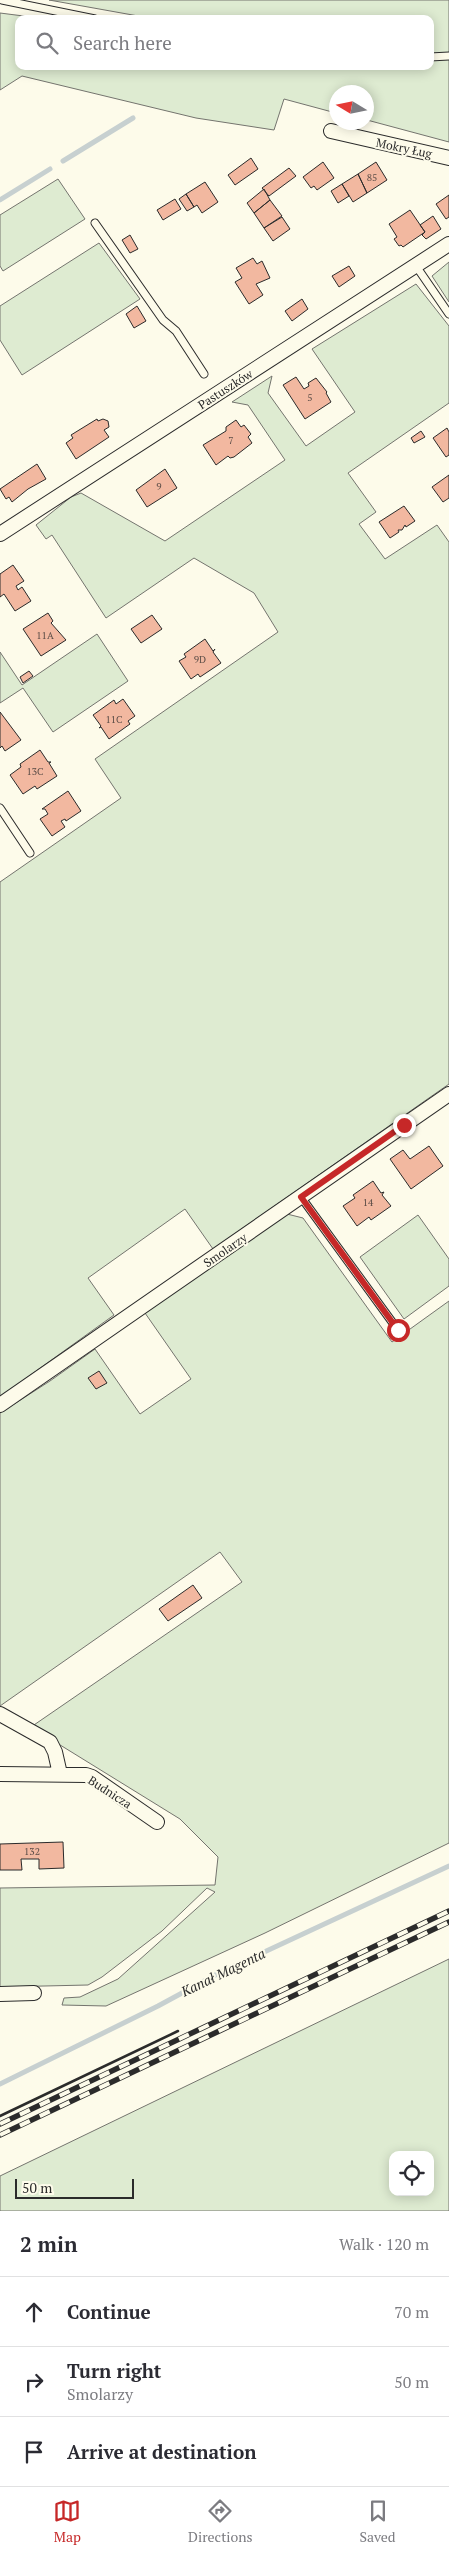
<!DOCTYPE html>
<meta charset="utf-8">
<style>
body{margin:0;font-family:"PT Serif",serif;background:#f2f2f3;color:#2b2b33}
.controls{position:absolute;right:15px;bottom:15px;display:grid;overflow:hidden;border-radius:10px;box-shadow:0 2px 12px #0003}
.controls button{width:45px;height:45px;display:grid;place-items:center;padding:0;border:0;border-bottom:1px solid #e1e1e2;background:#fff;color:#2b2b33;font:25px sans-serif}
.compass{position:absolute;left:329px;top:85px;width:45px;height:45px;border-radius:50%;background:#fff;box-shadow:0 2px 12px #0003;rotate:280deg}
.scale{position:absolute;left:15px;bottom:12px;width:119px;box-sizing:border-box;padding-left:5px;border:2px solid #2b2b2b;border-top:0;font-size:14px;line-height:18px;white-space:nowrap;color:#2b2b2b;-webkit-text-stroke:4px #fdfbea;paint-order:stroke}
.stop{position:absolute;width:15px;height:15px;margin:-11px;border:4px solid #c62828;border-radius:50%;background:#fff}
.stop.end{background:#c62828;border-color:#fff;box-shadow:0 1px 5px #0008}
.list{margin:0;padding:0;list-style:none}
h2{display:flex;justify-content:space-between;align-items:center;height:65px;margin:0;padding:0 20px;font-size:21px}
h2 small{font-size:16px;font-weight:400;color:#7c7c81}
.list li{display:grid;grid-template-columns:32px 1fr auto;gap:15px;align-items:center;box-sizing:border-box;height:70px;padding:0 20px;border-top:1px solid #e1e1e2}
.list b{display:block;font-size:19px;white-space:nowrap}
.list p{margin:0;font-size:16px;white-space:nowrap;color:#7c7c81}
.list em{font-size:16px;font-style:normal;color:#7c7c81}
.icon{flex:none;width:28px;height:28px;fill:none;stroke:currentColor;stroke-width:2;stroke-linecap:round;stroke-linejoin:round}
.map{position:relative;flex:none;width:449px;height:2211px;overflow:hidden}
.search{position:absolute;background:#fff;box-shadow:0 2px 12px #0003;left:15px;right:15px;top:15px;height:55px;display:flex;align-items:center;gap:12px;box-sizing:border-box;padding:0 18px;border-radius:10px;color:#7c7c81;font-size:19px}
.sheet{height:275px;background:#fff}
nav{display:flex;justify-content:space-around;align-items:center;box-sizing:border-box;height:70px;border-top:1px solid #e1e1e2;background:#fff;font-size:14px;color:#7c7c81}
nav a{display:grid;justify-items:center;gap:2px}
nav .on{color:#c62828}
.map>svg:first-child{display:block}
.green{fill:#deebd1;stroke:#74746e;fill-rule:evenodd}
.lines{fill:none;stroke-linecap:round;stroke-linejoin:round}
.stream{stroke:#c7d0d0;stroke-width:5}
.building{fill:#f2b8a0;stroke:#2b2b2b}
.service-casing{stroke:#2b2b2b;stroke-width:9}
.minor-casing{stroke:#2b2b2b;stroke-width:16}
.service{stroke:#fdfbea;stroke-width:7}
.minor{stroke:#fdfbea;stroke-width:14}
.rail-casing{stroke:#2b2b2b;stroke-width:5.5}
.rail{stroke:#fdfbea;stroke-width:4;stroke-dasharray:11;stroke-linecap:butt}
.wall{stroke:#2b2b2b;stroke-width:2.5}
.route{stroke:#c62828;stroke-width:6}
.labels{text-anchor:middle;dominant-baseline:central;stroke-width:4;stroke-linejoin:round;paint-order:stroke}
.number-label{font-size:10px;fill:#5d4e48}
.street-label{font-size:12px;fill:#2b2b2b;stroke:#fdfbea}
.water-label{font-size:14px;font-style:italic;fill:#2b2b2b;stroke:#fdfbea}
</style>
<div class="map">
<svg width="449" height="2211" viewBox="0 0 449 2211">
<rect width="100%" height="100%" fill="#fdfbea"/>
<path class="green" d="M49,0H449V142L367,120L366,92H336V113L284,99L274,130L196,118L22,76L0,90V13L47,19H19V66H430V19H155Z
M58,179L85,219L3,271L0,266V215Z
M99,243L140,299L22,375L0,340V306Z
M449,262V302L432,276Z
M416,284L449,326V403L348,473L376,512L359,524L385,559L437,525L449,542V1084L213,1249L185,1209L88,1278L114,1315L0,1397V882L121,798L95,759L278,632L254,593L194,558L106,618L52,535L46,539L36,525L71,497L81,493L165,541L285,460L248,405L232,402L272,376L268,393L306,446L355,412L312,349Z
M97,634L128,681L53,732L23,688L0,703V652L22,685Z
M287,1214L303,1218L392,1342L449,1301V1843L265,1933L106,2006L62,2005L64,1998L80,1997L118,1979L215,1892L207,1888L162,1931L102,1977L88,1985L0,1987V1888L215,1885L218,1857L180,1819L31,1727L242,1582L220,1552L0,1706V1413L50,1381L95,1349L140,1414L191,1379L145,1313Z
M418,1215L449,1259V1286L404,1319L360,1257Z
M449,1959V2211H0V2176ZM393,2155H430V2192H393Z"/>
<g class="lines">
<path class="stream" d="M63,161L133,118
M0,200L50,169
M0,2084L158,2006L219,1973L449,1866"/>
</g>
<path class="building" d="M251,158L258,169L235,185L228,175Z
M323,162L334,178L317,190L314,186L311,188L303,177Z
M376,162L387,180L367,193L358,174Z
M289,168L296,176L269,196L262,188Z
M358,174L367,193L353,202L342,184Z
M205,182L218,202L202,213L197,205L194,207L186,194Z
M342,184L349,196L338,203L331,191Z
M264,189L270,200L254,213L247,203Z
M186,194L194,207L187,211L179,199Z
M449,195V217L446,219L436,204Z
M175,199L181,209L163,220L157,210Z
M270,200L282,216L264,228L254,213Z
M410,210L425,232L403,247L401,245L399,246L394,239L397,237L389,224Z
M433,216L441,229L426,239L422,235L425,232L420,225Z
M282,217L290,229L273,241L264,228Z
M130,235L138,249L130,253L122,240Z
M253,258L257,264L262,261L270,278L256,284L263,295L249,304L235,282L242,278L236,268Z
M349,266L355,276L339,287L332,276Z
M302,299L308,309L292,321L285,311Z
M137,306L146,321L134,328L126,314Z
M296,377L304,389L309,386L308,383L316,378L327,392L326,393L331,402L305,419L283,385Z
M97,419L98,421L103,419L108,421L109,427L104,430L109,437L76,459L66,443L73,438L71,435Z
M236,420L241,427L244,425L251,434L248,437L252,443L234,457L230,458L228,456L216,465L203,445L226,431V427Z
M447,428L449,432V455L446,457L433,438Z
M421,431L425,437L414,443L411,438Z
M37,464L46,479L28,489L12,502L9,497L6,499L0,489Z
M165,469L177,488L147,507L136,490Z
M449,475V498L443,502L432,487Z
M404,506L415,521L406,527L405,525L402,530H398L399,532L390,538L379,522Z
M13,565L24,581L16,586L18,590L22,587L31,601L15,611L4,594L0,597V574Z
M48,613L53,621L51,623L66,640L41,656L23,629Z
M152,615L162,629L141,643L131,629Z
M205,639L213,651L215,649L213,652L221,663L200,677L198,674L191,679L179,661L186,657L184,654Z
M29,671L33,676L23,683L20,677Z
M123,699L135,716L128,721L130,724L109,739L101,727L99,728L101,726L93,715L114,700L116,704Z
M0,712L21,740L5,751L2,746L0,748Z
M40,750L48,762H51L49,763L57,776L37,789L35,786L23,794L10,775L21,767L20,764Z
M68,791L81,811L66,821L65,819L61,821L65,827L52,836L40,819L48,814L45,809H42Z
M429,1146L443,1166L411,1189L390,1159L403,1150L410,1159Z
M373,1181L381,1193L384,1192L382,1195L391,1206L371,1220L369,1217L357,1226L343,1206L355,1198L353,1195Z
M99,1371L107,1383L96,1389L88,1378Z
M193,1585L202,1598L168,1621L159,1609Z
M63,1842L64,1868L39,1869V1859H21L22,1870H0V1844Z"/>
<g class="lines">
<g class="service-casing">
<path id="service" d="M2,0L95,19
M430,57L449,56
M95,223L163,320L176,331L204,374
M416,266L449,314
M0,808L30,853
M301,1197L398,1330"/>
</g>
<g class="minor-casing">
<path id="minor" d="M331,131L449,158
M0,534L449,244
M0,1405L449,1094
M0,1714L50,1742L55,1752L60,1774
M0,1774L86,1775L92,1777L157,1822
M0,1994L34,1993"/>
</g>
<use href="#service" class="service"/>
<use href="#minor" class="minor"/>
<g class="rail-casing">
<path id="rail" d="M0,2124L449,1911
M0,2135L449,1922"/>
</g>
<use href="#rail" class="rail"/>
<path class="wall" d="M0,2116L178,2031"/>
</g>
<g class="lines">
<path class="route" d="M398,1330L301,1197L404,1125"/>
</g>
<g class="labels">
<g class="number-label">
<text x="372" y="177">85</text>
<text x="310" y="397">5</text>
<text x="231" y="440">7</text>
<text x="159" y="486">9</text>
<text x="45" y="635">11A</text>
<text x="200" y="659">9D</text>
<text x="114" y="719">11C</text>
<text x="35" y="771">13C</text>
<text x="368" y="1202">14</text>
<text x="32" y="1851">132</text>
</g>
<g class="street-label">
<text transform="translate(404 148) rotate(12)">Mokry Ług</text>
<text transform="translate(225 389) rotate(-33)">Pastuszków</text>
<text transform="translate(225 1250) rotate(-35)">Smolarzy</text>
<text transform="translate(110 1792) rotate(33)">Budnicza</text>
</g>
<g class="water-label">
<text transform="translate(223 1972) rotate(-26)">Kanał Magenta</text>
</g>
</g>
</svg>
<div class="controls">
<button><svg class="icon" aria-label="locate" viewBox="0 0 24 24"><circle cx="12" cy="12" r="6"/><path d="M12 2v4M12 18v4M2 12h4M18 12h4"/></svg></button>
</div>
<svg class="compass" viewBox="-18 -18 36 36"><path d="M0-13l5 13h-10z" fill="#e53935"/><path d="M0 13l5-13h-10z" fill="#7c7c81"/></svg>
<div class="scale">50 m</div>
<div class="stop" style="left:398px;top:1330px"></div>
<div class="stop end" style="left:404px;top:1125px"></div>
<div class="search"><svg class="icon" aria-label="search" viewBox="0 0 24 24"><circle cx="10" cy="10" r="6"/><path d="M15 15l6 6"/></svg>Search here</div>
</div>
<section class="sheet">
<h2>2 min<small>Walk · 120 m</small></h2>
<ul class="list">
<li><svg class="icon" aria-label="ahead" viewBox="0 0 24 24"><path d="M12 20V5M6 11l6-6 6 6"/></svg><div><b>Continue</b></div><em>70 m</em></li>
<li><svg class="icon" aria-label="right" viewBox="0 0 24 24"><path d="M7 20v-9h11M14 6l5 5-5 5"/></svg><div><b>Turn right</b><p>Smolarzy</p></div><em>50 m</em></li>
<li><svg class="icon" aria-label="arrive" viewBox="0 0 24 24"><path d="M6 21V4h12l-3 4 3 4H6"/></svg><div><b>Arrive at destination</b></div></li>
</ul>
</section>
<nav>
<a class="on"><svg class="icon" aria-label="map" viewBox="0 0 24 24"><path d="M3 6l6-2 6 2 6-2v14l-6 2-6-2-6 2zM9 4v14M15 6v14"/></svg>Map</a>
<a><svg class="icon" aria-label="directions" viewBox="0 0 24 24"><path d="M12 3l9 9-9 9-9-9zM9 14v-3h6M13 9l2 2-2 2"/></svg>Directions</a>
<a><svg class="icon" aria-label="saved" viewBox="0 0 24 24"><path d="M7 4h10v16l-5-4-5 4z"/></svg>Saved</a>
</nav>
